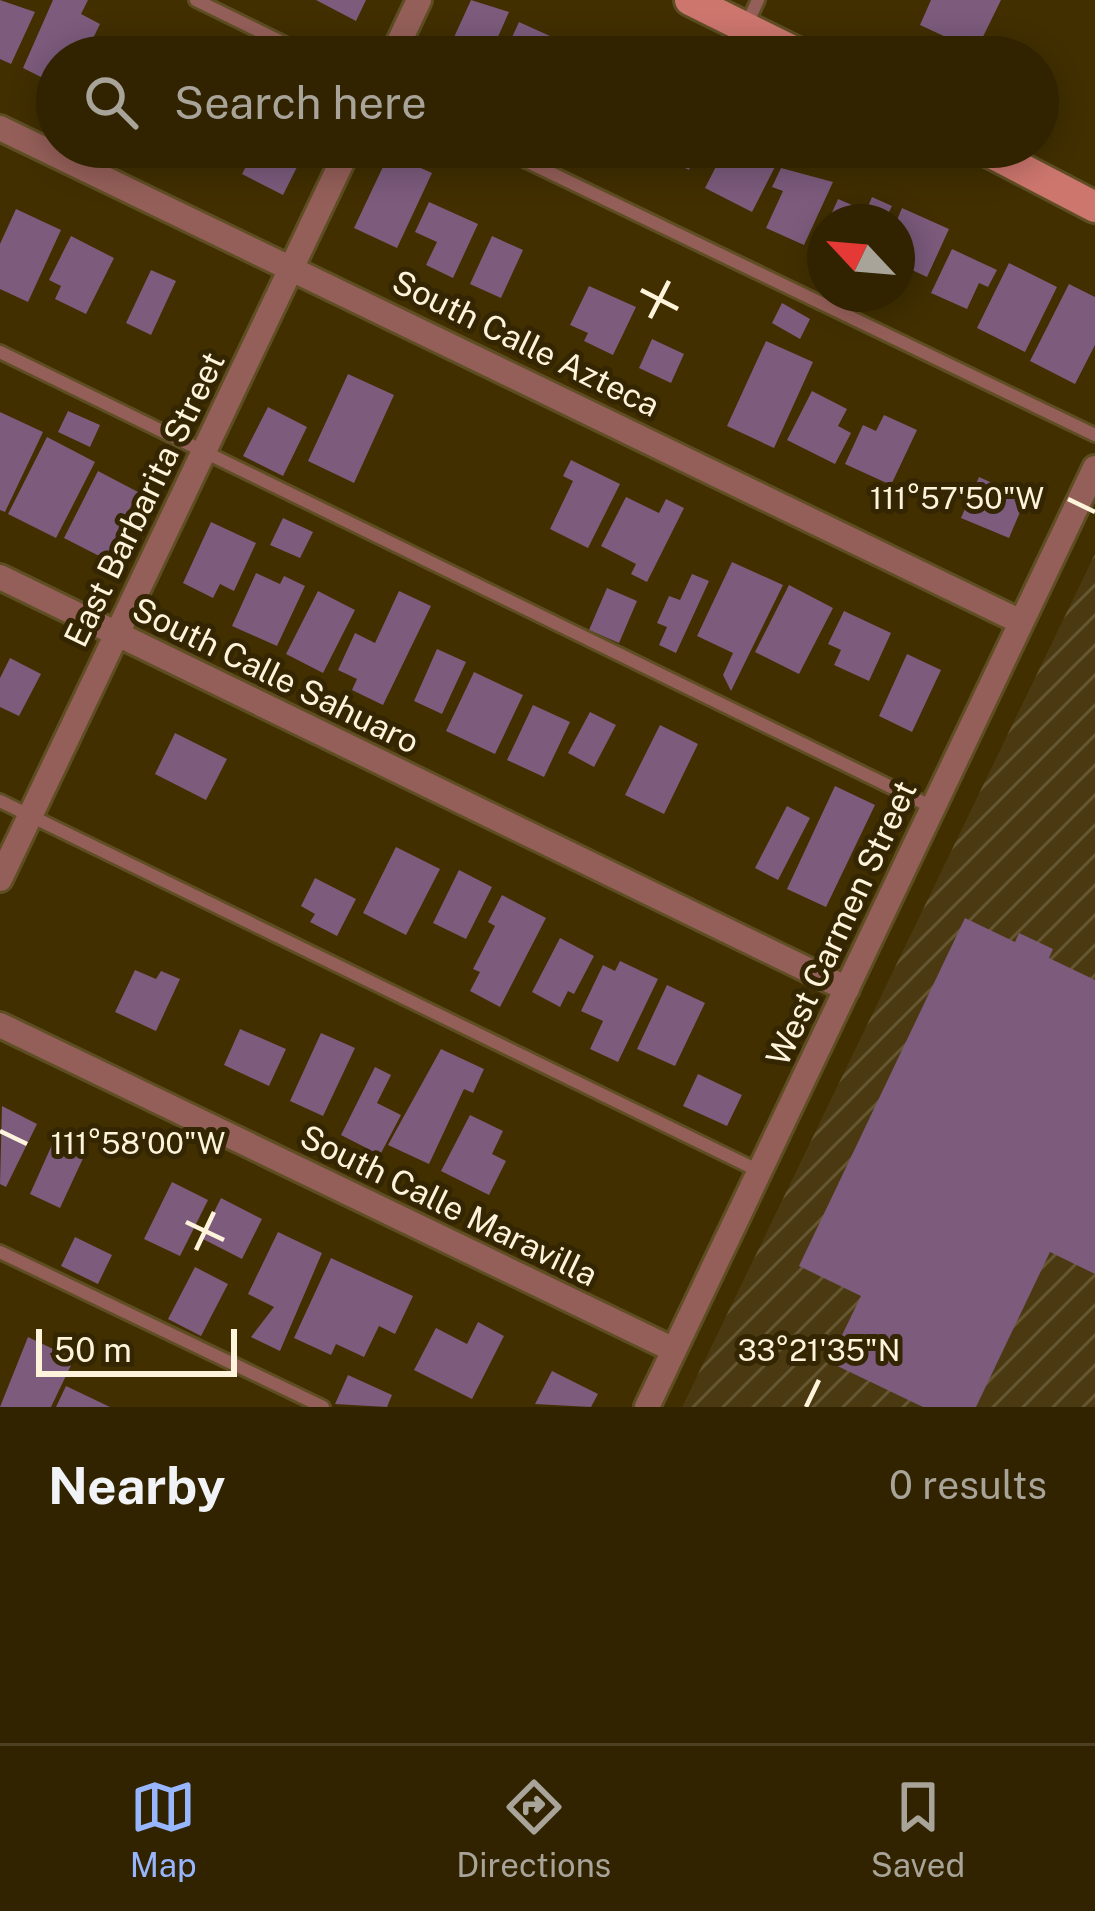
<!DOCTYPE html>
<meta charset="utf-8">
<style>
body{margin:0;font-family:"Public Sans",sans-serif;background:#3d2f0f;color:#f1f3f6}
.compass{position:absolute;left:807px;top:204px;width:108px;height:108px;border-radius:50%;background:#312300;box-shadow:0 6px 30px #0003;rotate:296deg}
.scale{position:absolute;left:36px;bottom:30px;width:201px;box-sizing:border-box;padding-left:12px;border:6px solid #fef3db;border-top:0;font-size:33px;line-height:42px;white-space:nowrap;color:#fef3db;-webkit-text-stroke:9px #342603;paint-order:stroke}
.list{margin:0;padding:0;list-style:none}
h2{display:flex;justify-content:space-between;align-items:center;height:156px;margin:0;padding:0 48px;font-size:51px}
h2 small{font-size:39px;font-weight:400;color:#a8a499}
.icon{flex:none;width:66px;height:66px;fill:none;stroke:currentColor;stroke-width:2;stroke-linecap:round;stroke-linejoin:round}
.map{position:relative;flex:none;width:1095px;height:1407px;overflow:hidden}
.search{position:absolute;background:#312300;box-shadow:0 6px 30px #0003;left:36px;right:36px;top:36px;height:132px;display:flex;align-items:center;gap:30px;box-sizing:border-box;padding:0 42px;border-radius:66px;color:#a8a499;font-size:45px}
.sheet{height:336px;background:#312300}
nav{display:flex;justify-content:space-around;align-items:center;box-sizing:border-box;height:168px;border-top:3px solid #4c4022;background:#312300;font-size:33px;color:#a8a499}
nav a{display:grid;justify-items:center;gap:6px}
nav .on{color:#97b6fd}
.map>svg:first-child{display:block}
.industrial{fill:url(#industrial-furrows)}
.building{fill:#7c5b7d}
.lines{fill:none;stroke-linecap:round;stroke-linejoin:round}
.lane-casing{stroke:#5f4e23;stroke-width:18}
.street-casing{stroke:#5f4e23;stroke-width:30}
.secondary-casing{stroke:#5f4e23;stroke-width:36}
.lane{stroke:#955f59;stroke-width:12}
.street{stroke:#955f59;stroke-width:24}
.secondary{stroke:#cc766e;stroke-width:30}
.ticks{fill:none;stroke:#fef3db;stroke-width:4.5}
.labels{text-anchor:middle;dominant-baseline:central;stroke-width:10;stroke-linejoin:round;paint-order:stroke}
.street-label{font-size:33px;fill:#fef3db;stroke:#342603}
.ticks-label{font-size:30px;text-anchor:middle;fill:#fef3db;stroke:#342603;stroke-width:10;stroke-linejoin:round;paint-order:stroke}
</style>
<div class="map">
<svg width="1095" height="1407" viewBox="0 0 1095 1407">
<defs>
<pattern id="industrial-furrows" width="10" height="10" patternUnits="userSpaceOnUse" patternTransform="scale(3)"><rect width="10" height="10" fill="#4b3a11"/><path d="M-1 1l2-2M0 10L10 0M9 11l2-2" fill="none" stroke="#665733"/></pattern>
</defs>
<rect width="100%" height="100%" fill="#412f00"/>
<path class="industrial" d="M1095,554V1407H682L687,1397Z"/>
<path class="building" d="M0,0L35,12L11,64L0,59Z
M53,0H88L81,14L100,24L84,57H57V85L23,68Z
M316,0H366L356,21Z
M471,0L509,12L489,57H445Z
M931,0H1001L976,51L920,25Z
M519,22L561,41L553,57H503Z
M183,147H236L227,168Z
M256,147H307L283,195L242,174Z
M642,147H713L705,163L694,158L689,170Z
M726,147H765L781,155L752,212L705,188Z
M389,154L432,173L397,248L354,228Z
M781,168L833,182L804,245L766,228L783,191L772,187Z
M872,197L892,206L884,222H828L838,199L866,211Z
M429,202L478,224L453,278L426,265L437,242L415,232Z
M902,208L949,229L927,277L897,263L902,254L897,251V220Z
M16,209L61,230L28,302L0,289V244Z
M71,236L114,258L86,314L55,299L61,286L49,280Z
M492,236L523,250L501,298L470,284Z
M952,249L997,270L988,287L979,283L967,309L931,293Z
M1009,263L1057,287L1025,352L977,328Z
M151,270L176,281L151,335L126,323Z
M1069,284L1095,297V345L1075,384L1030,361Z
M589,286L636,307L613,355L584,341L588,333L570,325Z
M782,303L810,319L800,339L772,323Z
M652,339L684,354L671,383L639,368Z
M766,341L813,362L774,448L727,426Z
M348,374L394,395L354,483L308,461Z
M812,391L847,409L838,426L851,433L835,464L787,440Z
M268,407L307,427L283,476L243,456Z
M68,411L100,425L90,447L58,432Z
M0,412L43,432L5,512L0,510Z
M884,415L917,430L891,485L845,464L863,425L876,431Z
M47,437L95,462L56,538L8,514Z
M571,460L620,484L588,548L550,529L573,481L563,476Z
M98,471L138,492L105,559L64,538Z
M979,477L1026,498L1009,538L961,518Z
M626,497L659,513L666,499L684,508L647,582L631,574L636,564L601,546Z
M283,518L313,532L300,558L270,545Z
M211,522L256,543L234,591L220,584L213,598L183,583Z
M732,562L783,585L731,691L723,675L733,653L697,636Z
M256,573L280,584L284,576L305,586L277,646L232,626Z
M692,574L709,581L676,653L659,645L667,627L657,623L669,596L680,600Z
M789,585L833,608L799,674L755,652Z
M607,588L637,601L619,643L589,630Z
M318,591L355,610L323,673L286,654Z
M399,591L431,606L383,705L352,690L357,679L338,670L355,633L375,643Z
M844,611L891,633L869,681L834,665L841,650L828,644Z
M437,649L466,662L442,714L414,701Z
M907,654L941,670L912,732L879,716Z
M10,658L41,674L19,716L0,707V678Z
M474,672L523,695L495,754L446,731Z
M533,705L570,722L544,777L507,760Z
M590,712L616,725L594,767L568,753Z
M660,725L698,744L664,814L625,795Z
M175,733L227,759L206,800L155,774Z
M835,786L875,805L826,907L787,889Z
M787,806L810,818L778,880L755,868Z
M396,847L440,869L406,935L363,913Z
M459,870L492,887L466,939L433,923Z
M315,878L356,899L337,936L310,922L315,914L301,906Z
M502,895L546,918L500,1007L470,991L480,972L473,969L495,926L488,922Z
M965,918L1015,942L1019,933L1053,949L1049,958L1095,980V1274L1050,1252L976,1407H923L829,1362L861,1296L799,1266Z
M560,938L594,956L574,994L568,991L560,1007L532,992Z
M620,961L658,979L618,1062L590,1049L603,1021L581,1011L603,965L615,971Z
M135,970L156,979L161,971L180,979L156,1031L115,1012Z
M667,985L705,1003L675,1066L637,1049Z
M240,1029L286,1049L269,1086L224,1065Z
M321,1033L355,1048L323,1116L290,1101Z
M441,1049L484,1069L473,1093L464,1089L429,1164L388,1145Z
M375,1067L391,1075L377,1103L401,1115L380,1155L341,1135Z
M698,1074L742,1095L727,1126L683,1106Z
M2,1106L37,1124L6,1187L0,1184Z
M470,1115L503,1131L492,1154L506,1161L489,1195L441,1171Z
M55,1138L86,1152L60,1208L30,1194Z
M172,1182L208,1200L180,1256L144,1239Z
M221,1198L262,1219L242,1259L201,1238Z
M278,1232L322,1253L280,1351L251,1337L274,1307L248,1294Z
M75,1237L112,1255L98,1284L61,1266Z
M331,1258L413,1296L395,1334L379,1326L364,1357L336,1344L331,1355L294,1338Z
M195,1267L228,1284L201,1336L168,1319Z
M478,1322L504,1336L472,1399L414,1370L436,1328L467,1344Z
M28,1337L74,1359L51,1407H0Z
M552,1371L598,1394L591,1407L535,1404Z
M348,1375L392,1395L387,1407L335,1404Z
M66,1386L110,1407H56Z"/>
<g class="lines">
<g class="lane-casing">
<path id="lane" d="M196,0L312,57
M746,26L758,0
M497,147L1095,435
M0,352L932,807
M0,801L759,1171
M0,1252L323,1407"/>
</g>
<g class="street-casing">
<path id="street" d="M392,57L419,0
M0,128L1021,622
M0,577L847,989
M0,879L349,147
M0,1025L674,1350
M647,1407L1095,468"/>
</g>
<g class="secondary-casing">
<path id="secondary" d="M690,0L805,57
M980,147L1095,207"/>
</g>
<use href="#lane" class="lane"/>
<use href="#street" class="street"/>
<use href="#secondary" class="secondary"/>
</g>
<path class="ticks" d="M641,290L678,309M650,318L669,281M1068,499L1095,512M0,1131L27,1144M186,1222L224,1240M196,1250L214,1212M806,1407L819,1380"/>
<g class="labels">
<g class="street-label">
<text transform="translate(526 343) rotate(26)">South Calle Azteca</text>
<text transform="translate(144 499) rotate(-64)">East Barbarita Street</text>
<text transform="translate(276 675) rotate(26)">South Calle Sahuaro</text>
<text transform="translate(841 923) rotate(-65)">West Carmen Street</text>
<text transform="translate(449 1205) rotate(26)">South Calle Maravilla</text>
</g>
</g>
<g class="ticks-label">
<text x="957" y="509">111°57'50"W</text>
<text x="138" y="1154">111°58'00"W</text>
<text x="819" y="1361">33°21'35"N</text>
</g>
</svg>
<svg class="compass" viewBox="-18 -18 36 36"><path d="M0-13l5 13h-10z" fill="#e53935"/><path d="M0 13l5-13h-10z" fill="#a8a499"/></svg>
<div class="scale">50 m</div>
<div class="search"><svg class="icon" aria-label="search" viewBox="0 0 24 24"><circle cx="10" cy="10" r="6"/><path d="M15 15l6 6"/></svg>Search here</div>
</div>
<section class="sheet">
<h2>Nearby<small>0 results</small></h2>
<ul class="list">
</ul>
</section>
<nav>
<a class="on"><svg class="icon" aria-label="map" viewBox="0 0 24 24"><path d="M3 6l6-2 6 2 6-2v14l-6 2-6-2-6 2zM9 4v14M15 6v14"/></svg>Map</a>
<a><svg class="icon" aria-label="directions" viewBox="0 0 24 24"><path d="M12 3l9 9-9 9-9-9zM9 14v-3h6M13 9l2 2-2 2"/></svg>Directions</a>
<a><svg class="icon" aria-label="saved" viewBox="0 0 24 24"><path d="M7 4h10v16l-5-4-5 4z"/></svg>Saved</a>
</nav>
